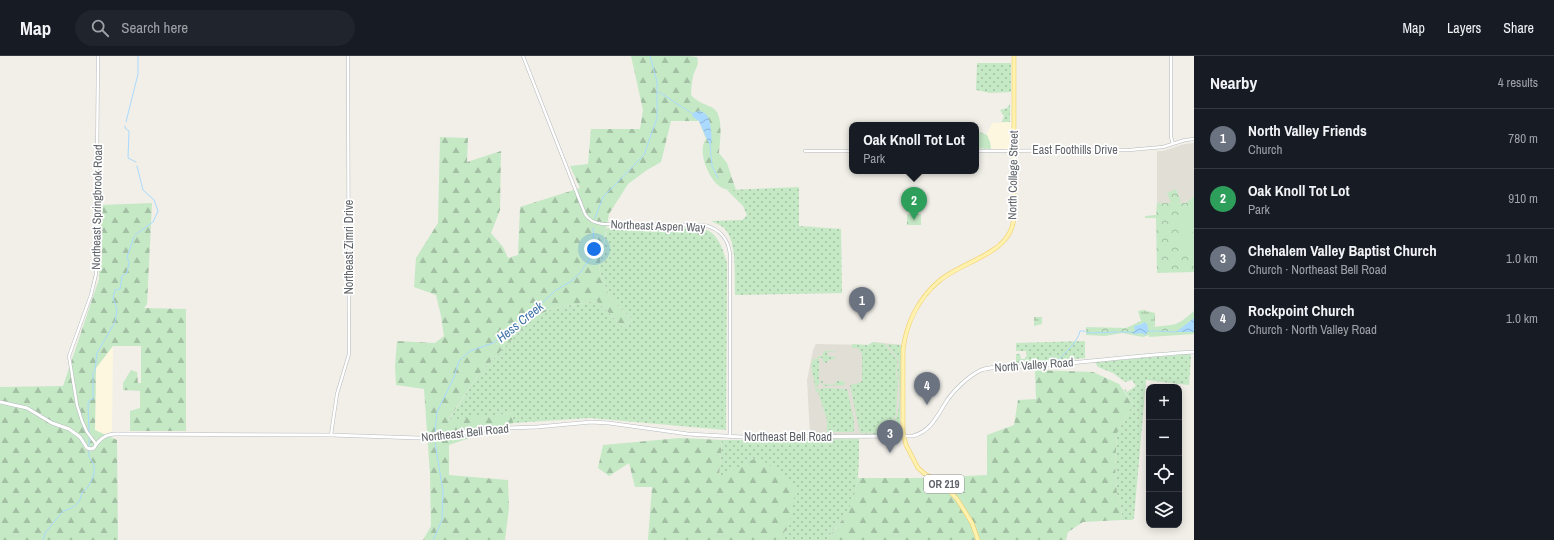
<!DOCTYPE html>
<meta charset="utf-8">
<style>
body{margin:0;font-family:"Archivo Narrow",sans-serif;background:#20242c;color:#f1f3f6}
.controls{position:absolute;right:12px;bottom:12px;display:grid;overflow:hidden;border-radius:8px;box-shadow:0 2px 10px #0003}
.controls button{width:36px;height:36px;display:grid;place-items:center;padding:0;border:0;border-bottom:1px solid #363941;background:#171b24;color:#f1f3f6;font:20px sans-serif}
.you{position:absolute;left:594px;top:193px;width:14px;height:14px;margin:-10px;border:3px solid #fff;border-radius:50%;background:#1a73e8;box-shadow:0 0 0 6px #1a73e833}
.badge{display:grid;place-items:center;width:26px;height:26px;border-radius:50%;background:#7c3aed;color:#fff;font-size:13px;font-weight:700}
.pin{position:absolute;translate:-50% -33px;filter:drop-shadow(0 1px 2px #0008)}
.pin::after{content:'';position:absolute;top:21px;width:14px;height:12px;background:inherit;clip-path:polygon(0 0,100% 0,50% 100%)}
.popup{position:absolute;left:849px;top:66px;width:130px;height:52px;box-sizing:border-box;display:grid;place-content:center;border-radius:8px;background:#171b24;filter:drop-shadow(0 1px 3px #0005);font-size:13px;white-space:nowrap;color:#9ea1a6}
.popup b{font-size:15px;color:#f1f3f6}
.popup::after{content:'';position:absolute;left:50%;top:100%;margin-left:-8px;border:8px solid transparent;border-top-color:#171b24}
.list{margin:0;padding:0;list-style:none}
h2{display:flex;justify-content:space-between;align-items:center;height:52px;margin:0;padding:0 16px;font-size:17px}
h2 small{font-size:13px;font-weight:400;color:#9ea1a6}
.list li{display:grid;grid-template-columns:26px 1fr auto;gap:12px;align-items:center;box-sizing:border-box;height:60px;padding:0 16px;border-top:1px solid #363941}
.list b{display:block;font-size:15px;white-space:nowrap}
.list p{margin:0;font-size:13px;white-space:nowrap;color:#9ea1a6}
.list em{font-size:13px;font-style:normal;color:#9ea1a6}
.icon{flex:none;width:22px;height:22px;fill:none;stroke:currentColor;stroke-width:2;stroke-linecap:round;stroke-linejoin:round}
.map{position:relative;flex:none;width:1194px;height:484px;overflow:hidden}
header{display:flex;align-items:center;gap:24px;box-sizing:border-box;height:56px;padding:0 20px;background:#171b24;border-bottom:1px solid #363941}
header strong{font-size:19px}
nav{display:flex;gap:22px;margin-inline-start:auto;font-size:14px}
.search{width:280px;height:36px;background:#20242c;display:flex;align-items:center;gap:10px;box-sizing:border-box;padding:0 14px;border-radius:22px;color:#9ea1a6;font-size:15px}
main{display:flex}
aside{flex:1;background:#171b24}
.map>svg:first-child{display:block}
.commercial{fill:#fef7e0}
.education{fill:#e1ded6}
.grass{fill:url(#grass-dots)}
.forest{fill:url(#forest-firs)}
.wetland{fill:url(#wetland-marsh)}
.park{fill:url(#park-crowns)}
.pitch{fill:#c5e8c5}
.water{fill:url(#water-waves)}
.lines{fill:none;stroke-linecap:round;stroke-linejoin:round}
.stream{stroke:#aadaff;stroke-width:1}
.tertiary-casing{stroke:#b5b8bc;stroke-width:3.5}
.secondary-casing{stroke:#b6babf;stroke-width:4}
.primary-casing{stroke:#f2c960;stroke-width:4.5}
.tertiary{stroke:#fff;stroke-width:2.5}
.secondary{stroke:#fff;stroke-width:3}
.primary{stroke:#fff2af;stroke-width:3.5}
.labels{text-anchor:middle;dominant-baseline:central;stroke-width:3.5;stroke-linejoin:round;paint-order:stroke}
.shield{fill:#fff;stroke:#8f9295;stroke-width:1}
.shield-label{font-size:11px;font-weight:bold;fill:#5f6368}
.street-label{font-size:12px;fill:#5f6368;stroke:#fff}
.water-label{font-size:13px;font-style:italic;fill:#4174aa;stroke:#fff}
</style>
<header>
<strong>Map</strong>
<div class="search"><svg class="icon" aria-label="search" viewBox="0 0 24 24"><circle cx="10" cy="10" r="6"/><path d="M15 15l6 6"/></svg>Search here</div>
<nav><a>Map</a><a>Layers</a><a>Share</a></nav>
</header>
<main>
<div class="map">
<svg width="1194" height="484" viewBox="0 0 1194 484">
<defs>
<pattern id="grass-dots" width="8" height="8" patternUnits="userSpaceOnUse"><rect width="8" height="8" fill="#c5e8c5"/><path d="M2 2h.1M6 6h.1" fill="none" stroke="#a3c0a4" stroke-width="1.8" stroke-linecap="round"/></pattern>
<pattern id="forest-firs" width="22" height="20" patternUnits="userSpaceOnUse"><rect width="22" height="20" fill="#c5e8c5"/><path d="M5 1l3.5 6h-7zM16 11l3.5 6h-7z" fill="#a3c0a4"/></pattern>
<pattern id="wetland-marsh" width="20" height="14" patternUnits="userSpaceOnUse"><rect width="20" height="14" fill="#c5e8c5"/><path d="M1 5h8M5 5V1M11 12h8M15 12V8" fill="none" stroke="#a3c0a4"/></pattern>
<pattern id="park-crowns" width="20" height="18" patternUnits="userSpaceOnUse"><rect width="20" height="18" fill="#c5e8c5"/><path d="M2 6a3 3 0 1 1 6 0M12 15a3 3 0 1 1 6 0" fill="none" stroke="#a3c0a4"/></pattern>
<pattern id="water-waves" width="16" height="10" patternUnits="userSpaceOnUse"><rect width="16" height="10" fill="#aadaff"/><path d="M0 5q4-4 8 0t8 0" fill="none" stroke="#8eb4d2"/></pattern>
</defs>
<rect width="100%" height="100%" fill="#f1efe8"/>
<path class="commercial" d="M1011,66V92L1010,93H991L990,86L987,78L992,67Z
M113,290L112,375L105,379L95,375L96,312Z"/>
<path class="education" d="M1194,87V140L1186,147H1157V95H1163L1184,88Z
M873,286L902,289L900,377L897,378L810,379L807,324L813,294L816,288L868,289Z"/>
<path class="grass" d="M977,7H1011V36L990,37L976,34Z
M1010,48V66H1002L1004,60L1000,54L1007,52Z
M799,131V170L841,173L842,237L735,239C734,220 738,186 724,172C721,169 715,167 711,165L742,164L747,159L743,150L727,134Z
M695,171C717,173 721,188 727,207L726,374L590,362L513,367L512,357L448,365L479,318L534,260L558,251L597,245L623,271L632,264L609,240L599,213L607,172Z
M1085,285V302L1018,309L1016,307V298H1020L1021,303H1025V301L1027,300L1026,295H1016V287Z
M873,286L885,288L898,305L896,318L898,324L896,359L888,370L884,373L874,376L860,377L850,329L859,327L862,325V298L858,292H852V288L868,289Z
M887,288L900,289L901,290L900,375L897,378L861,379L860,378C898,377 901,360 899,326C899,323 898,320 897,317C897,313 899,309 899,305Z
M824,295H838L828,296L827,300L836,301L835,303L828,304L827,307L823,306V302H819V325H823V328L835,329L836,325H844L845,329L825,330L820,326L816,332L820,334L823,332L847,333L854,364V376H827V364L818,336L816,335L811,309L813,303H817L819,300H822Z
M1190,298L1191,299L1189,329L1146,324L1134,462L1132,464H1122L1121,449L1117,438L1115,409L1117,377L1133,348L1124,334L1125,333L1127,336L1136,330L1132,324L1125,326L1113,317L1098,311L1095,306Z
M859,383C859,413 860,443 840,467C835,473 830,478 826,484H777L789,471L719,421L722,384Z"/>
<path class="forest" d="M631,0H689L697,1C700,8 695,13 693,20C692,26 691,33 691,39C697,46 705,48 713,52C724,59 720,85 719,97L727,107L736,134C729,134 724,134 718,129C708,121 697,94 706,83L699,65H671L661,106L647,114L628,128L609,158L599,213L609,240L632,264L623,271L597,245L558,251L534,260L479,318L448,364L512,357L513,367L449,389V419L508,424L509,452L505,484H423L431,470L430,418L424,333L396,329L395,310L397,285L435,287L444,280L441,260L436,239L414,231L416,202L438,167L440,81L468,82L467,106L501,95L500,154L491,177L503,191L508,202L518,199L520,151L580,132L570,110L588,108L591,73H640L643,54Z
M152,147L147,248L144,252L186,253V375H130V355L140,352V335L123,334V327L131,314L137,316L138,327H141V290H113L96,312L95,374L117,384L118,484H0V331L63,330L99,223L100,149Z
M1035,314L1093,316L1119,328L1133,348L1117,377L1115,409L1117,438L1121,449L1122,464L1083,466L1068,476L1066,484H826C830,478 836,473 840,467C851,453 855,439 858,422H925L987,419V379L1014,369L1018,344L1036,343Z
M680,382L722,384L719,421L758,401L772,411L796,432L789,471L777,484H648L652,431H635L629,407L609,420L598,412L603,389Z"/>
<path class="wetland" d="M1143,254L1155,257V271L1150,269L1147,265H1141L1138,255Z
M1034,261H1042V268L1034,270Z"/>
<path class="park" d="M976,76H980L987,79L990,86L991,93L976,92Z
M1176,133L1181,145L1178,147H1186L1194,140V216L1157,217L1156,162H1145V160L1156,159L1157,147H1171L1167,137Z
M907,158H921V169H907Z
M1194,255V278L1149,281V279L1143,281L1122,277L1105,280L1086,279V271L1126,272L1141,265H1147L1154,271C1176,268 1176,271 1194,255Z"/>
<path class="pitch" d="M1194,144V176L1180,179C1179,164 1182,153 1194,144Z
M1194,179V206C1185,198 1182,191 1180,180Z"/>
<path class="water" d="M700,55C704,56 706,58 708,61C711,67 713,86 710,90L699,65L693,61L692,58L695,56Z
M1194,262V276H1176L1193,263Z
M1144,266L1147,268L1148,273L1146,279L1141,277L1134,278L1131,276L1135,275L1134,270L1142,268Z"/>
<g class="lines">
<path class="stream" d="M659,36L693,58
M126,66L138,18V0
M125,70V72L129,75L128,102L136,106
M710,90L712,110L718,122
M595,162L603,141L644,99L657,62V26L650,0
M135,179L153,166L158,155L154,144L143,134L137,110
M1147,275H1156
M1158,275L1176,276
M1120,276H1131
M1058,305C1065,296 1078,286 1080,275H1085L1087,277L1118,276
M89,377L88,347L90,344L93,343V317L95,314L97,297L115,266L117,253L113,242L115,234L120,233L122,220L127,217L129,206L127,201L134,181
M435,378L437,356L454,321L459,305L470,295L493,287L526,262L556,234L570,226L580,217L592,199L594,187L593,172
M89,391V383
M43,484L45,477L63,455C73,453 81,447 82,436C89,433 96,418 94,410C92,403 88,404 89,395
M433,484L442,464L443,435L435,387"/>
<g class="tertiary-casing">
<path id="tertiary" d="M523,0L585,158C589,165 595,167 603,168L704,169C720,173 728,182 730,198V381
M1171,0V81L1173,88
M805,95H852
M976,95L1129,94L1163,91L1185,84L1194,83
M331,379L337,338L349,298L348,0
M96,388L87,376L82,365L77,349L69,300L91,239L96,218L98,0"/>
</g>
<g class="secondary-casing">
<path id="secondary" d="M0,346L27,352L52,367L69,373L80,381L87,392L91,393L94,392C99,383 106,378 116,378L331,379L419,382L445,381L484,373L537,371L591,366L609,367L688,378L742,381L913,380C932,375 938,358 948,343C955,333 968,321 979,315C990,309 1022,311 1036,310C1089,306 1141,299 1194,296"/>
</g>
<g class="primary-casing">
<path id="primary" d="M978,484L972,467L957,443L942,427L925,418L918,412L906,389L903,376V294C906,268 918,243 939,225C958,209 994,200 1007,181C1012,174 1014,166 1014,158V0"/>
</g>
<use href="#tertiary" class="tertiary"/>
<use href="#secondary" class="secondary"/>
<use href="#primary" class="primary"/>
</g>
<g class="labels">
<rect class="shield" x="924" y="419" width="40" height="18" rx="3"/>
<g class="shield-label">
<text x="944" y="428">OR 219</text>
</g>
<g class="street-label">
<text x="1075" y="94">East Foothills Drive</text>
<text transform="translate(1013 119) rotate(-89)">North College Street</text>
<text transform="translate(97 151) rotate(-89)">Northeast Springbrook Road</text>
<text transform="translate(658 170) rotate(2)">Northeast Aspen Way</text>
<text transform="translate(349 191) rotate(-90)">Northeast Zimri Drive</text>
<text transform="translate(1034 309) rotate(-4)">North Valley Road</text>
<text transform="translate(465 377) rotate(-6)">Northeast Bell Road</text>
<text x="788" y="381">Northeast Bell Road</text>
</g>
<g class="water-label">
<text transform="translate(520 266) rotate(-39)">Hess Creek</text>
</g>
</g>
</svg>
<div class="controls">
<button>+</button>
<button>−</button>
<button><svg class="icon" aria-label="locate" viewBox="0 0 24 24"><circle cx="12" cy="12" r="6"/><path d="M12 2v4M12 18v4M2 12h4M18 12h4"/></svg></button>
<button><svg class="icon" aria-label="layers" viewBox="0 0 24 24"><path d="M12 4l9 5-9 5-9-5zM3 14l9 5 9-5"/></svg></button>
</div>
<div class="you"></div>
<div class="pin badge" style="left:862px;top:264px;background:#6b7280">1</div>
<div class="pin badge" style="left:914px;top:164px;background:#2e9e5b">2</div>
<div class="popup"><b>Oak Knoll Tot Lot</b>Park</div>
<div class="pin badge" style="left:890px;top:397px;background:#6b7280">3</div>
<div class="pin badge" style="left:927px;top:349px;background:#6b7280">4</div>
</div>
<aside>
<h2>Nearby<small>4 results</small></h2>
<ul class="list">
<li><span class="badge" style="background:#6b7280">1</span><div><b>North Valley Friends</b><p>Church</p></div><em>780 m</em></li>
<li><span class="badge" style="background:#2e9e5b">2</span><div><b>Oak Knoll Tot Lot</b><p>Park</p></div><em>910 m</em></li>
<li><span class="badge" style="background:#6b7280">3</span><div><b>Chehalem Valley Baptist Church</b><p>Church · Northeast Bell Road</p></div><em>1.0 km</em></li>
<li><span class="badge" style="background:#6b7280">4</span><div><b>Rockpoint Church</b><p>Church · North Valley Road</p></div><em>1.0 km</em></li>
</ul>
</aside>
</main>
